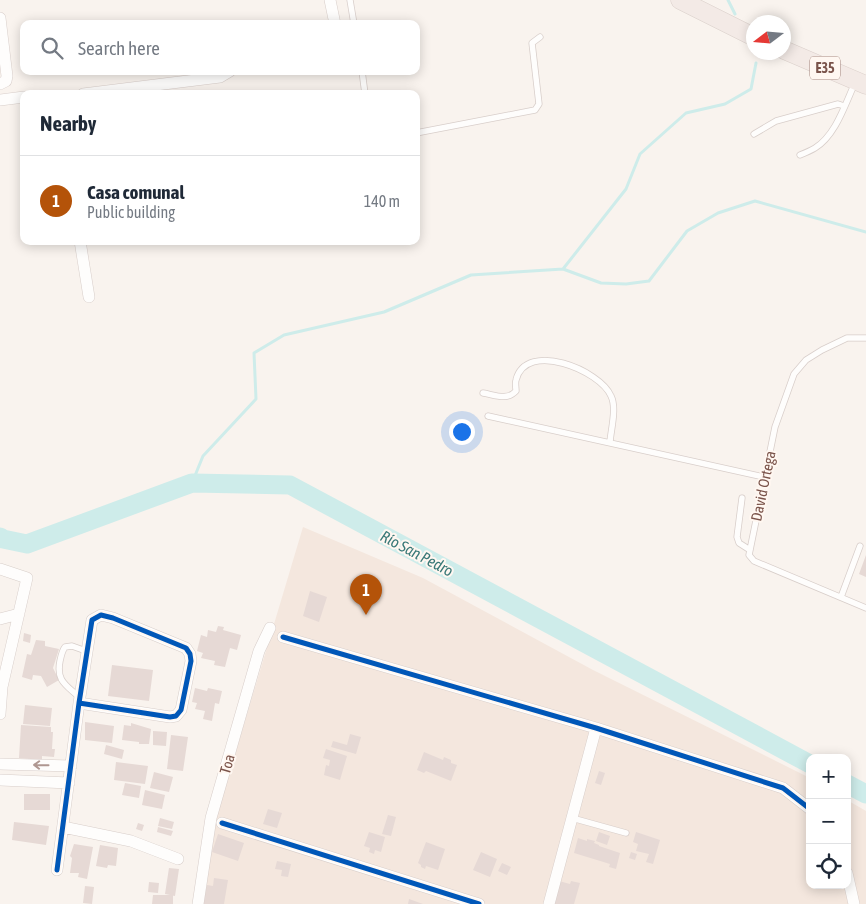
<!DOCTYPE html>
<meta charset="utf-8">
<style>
body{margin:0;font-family:"Asap Condensed",sans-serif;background:#f6f6f7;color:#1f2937}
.controls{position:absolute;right:15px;bottom:15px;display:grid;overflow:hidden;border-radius:10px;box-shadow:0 2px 12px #0003}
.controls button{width:45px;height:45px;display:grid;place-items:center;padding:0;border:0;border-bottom:1px solid #e0e1e3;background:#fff;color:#1f2937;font:25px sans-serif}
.compass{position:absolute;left:746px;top:15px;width:45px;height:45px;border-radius:50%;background:#fff;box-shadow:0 2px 12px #0003;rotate:254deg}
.you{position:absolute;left:461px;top:431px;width:18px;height:18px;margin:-12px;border:4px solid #fff;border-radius:50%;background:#1a73e8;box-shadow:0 0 0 8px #1a73e833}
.badge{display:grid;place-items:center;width:32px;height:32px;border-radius:50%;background:#b45309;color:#fff;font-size:16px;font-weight:700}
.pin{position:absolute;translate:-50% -41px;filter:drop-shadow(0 1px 2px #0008)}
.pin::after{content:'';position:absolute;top:26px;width:18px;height:15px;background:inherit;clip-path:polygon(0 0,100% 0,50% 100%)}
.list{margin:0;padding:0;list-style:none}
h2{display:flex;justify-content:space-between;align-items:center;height:65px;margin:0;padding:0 20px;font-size:21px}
h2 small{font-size:16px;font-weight:400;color:#747a83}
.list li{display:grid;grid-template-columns:32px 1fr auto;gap:15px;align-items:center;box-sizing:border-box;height:90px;padding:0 20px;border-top:1px solid #e0e1e3}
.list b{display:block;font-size:19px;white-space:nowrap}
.list p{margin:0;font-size:16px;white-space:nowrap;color:#747a83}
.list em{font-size:16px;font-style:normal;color:#747a83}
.icon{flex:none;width:28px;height:28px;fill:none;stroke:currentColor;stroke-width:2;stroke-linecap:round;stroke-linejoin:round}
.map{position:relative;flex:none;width:866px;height:904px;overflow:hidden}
.search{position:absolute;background:#fff;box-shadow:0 2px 12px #0003;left:20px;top:20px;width:400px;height:55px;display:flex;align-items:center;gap:12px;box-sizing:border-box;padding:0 18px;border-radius:10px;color:#747a83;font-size:19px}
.panel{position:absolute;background:#fff;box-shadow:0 2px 12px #0003;left:20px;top:90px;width:400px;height:155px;border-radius:10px}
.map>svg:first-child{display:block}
.residential{fill:#f4e7de}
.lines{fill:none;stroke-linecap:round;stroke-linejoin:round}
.stream{stroke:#ceecea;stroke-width:3}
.river{stroke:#ceecea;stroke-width:19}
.building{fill:#e6d9d5}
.service-casing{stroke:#d8ceca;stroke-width:7}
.minor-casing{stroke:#d8ceca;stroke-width:12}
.trunk-casing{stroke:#dacfca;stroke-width:19}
.service{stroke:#fefdfc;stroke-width:5.5}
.minor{stroke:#fefdfc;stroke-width:11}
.trunk{stroke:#f3eae6;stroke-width:18}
.cycleway-casing{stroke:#fff7f1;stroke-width:8}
.cycleway{stroke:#0057b8;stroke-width:5}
.oneway{stroke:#af9791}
.labels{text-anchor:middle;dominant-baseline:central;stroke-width:4;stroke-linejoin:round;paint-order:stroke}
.shield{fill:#fff7f1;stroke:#a2847c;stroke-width:1}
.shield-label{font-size:14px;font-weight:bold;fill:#7a534a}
.street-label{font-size:15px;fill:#7a534a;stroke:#fff7f1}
.water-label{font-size:16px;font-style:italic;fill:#3a7978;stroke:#fff7f1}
</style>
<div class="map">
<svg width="866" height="904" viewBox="0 0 866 904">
<rect width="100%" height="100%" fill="#f9f3ee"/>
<path class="residential" d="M303,527L423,578L593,670L810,778V885H847V800L866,811V904H199L211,835Z"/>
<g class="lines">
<path class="stream" d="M728,0L735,14
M563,269L626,189L640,154L686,113L725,104L751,89L756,63
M192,483L203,456L256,399L254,353L284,335L384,312L471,275L563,269L601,283L626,284L649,281L687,231L718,213L755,201L866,232"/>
<path class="river" d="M0,537L3,539L27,544L192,483L290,485L810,764
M847,784L866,794"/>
</g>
<path class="building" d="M866,555V577L859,574Z
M310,591L327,597L319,622L303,616Z
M218,626L224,627L223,630L241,635L237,650L230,648L225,667L214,665L215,661L201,658L203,653L197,651L201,635L207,637L208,630L216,632Z
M24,633L31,635L30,643L23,641Z
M36,640L45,641V646L59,649L53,668L59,680L47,687L41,676L33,675L32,680L22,677L27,654L31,655Z
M112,665L153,670L149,701L108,696Z
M195,688L207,691L208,688L222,691L219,704L215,703L212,721L203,719L205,711L195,709L197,703L192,702Z
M25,705L52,708L50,726L23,724Z
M85,722L114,726L112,743L85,740Z
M131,723L151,729L149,744H139V742L122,740L124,725L131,726Z
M21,725L51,727V732H53L52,749H55L54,757L42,756V760L19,758Z
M153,731L167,732L166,746L153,745Z
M350,734L361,737L356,754L331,747L333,741L347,745Z
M171,735L188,737L183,771L167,769Z
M106,745L124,750L122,759L104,754Z
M326,749L347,756L340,780L324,775L326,765L329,766L330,760L323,758Z
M424,752L443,760L444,757L451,760V763L457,765L451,781L426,771L424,773L417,770Z
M116,762L148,766L145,784L114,780Z
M599,771L605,773L601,785L595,783Z
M154,772L173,777L169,792L150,788Z
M125,783L141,786L139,798L122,795Z
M145,790L165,795L162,809L142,805Z
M24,794H50V810H24Z
M268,809L282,813L277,828L263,824Z
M388,815L396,817L391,836L382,834Z
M160,818L174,822L172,829L158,826Z
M14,822L49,826L46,845L12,840Z
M138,823L144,825L142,831L136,829Z
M158,827L173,831L171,836L157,832Z
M369,832L385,837L381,852L375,850L374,854L369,852L370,848L364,846Z
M599,832L610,836L607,845L596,841Z
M636,832L660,840L653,864L646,862L649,854L636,851L638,844L633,842Z
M218,834L244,843L238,861L212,852Z
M578,838L587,841V839L595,841L594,843L599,845V846L620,853L616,869L609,867L610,864L574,853Z
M426,842L445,849L438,870L426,866L425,869L421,867V865L418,863Z
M74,844L93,847L87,879L78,877L79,873H70L72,858L70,856Z
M100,845L118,848L116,866L108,865L107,868L96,866Z
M481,852L497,859L490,877L473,870Z
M631,852L637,854L635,860L629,858Z
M277,861L291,864L288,877L281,876L282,870L275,869Z
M502,863L511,867L507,875L498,871Z
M169,868L179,869L175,896L165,894Z
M214,878L228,880L224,904H203L207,885L213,886Z
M559,881L570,884L571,881L580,883L574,904H553Z
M149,882L159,883L158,893L148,892Z
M85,886L94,887L92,904L83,903Z
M153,895H173V904H152Z
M409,899L423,904H408Z"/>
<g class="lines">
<g class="service-casing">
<path id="service" d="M350,0L354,24
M362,71L365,94
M416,133L535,110L539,104L532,43L540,37
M754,134L776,121L838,104L844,106
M800,155C805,153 810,151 815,148C836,135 845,104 855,83
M866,338H847L822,350L806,360L794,374L775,427L749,555L754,561L866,608
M483,393C495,395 507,401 516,391C516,388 515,383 516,380C526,340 600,370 611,396C617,408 611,429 610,442
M488,416L764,477
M742,498L737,537L739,543L750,550
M841,597L860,546
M79,697C66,685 56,681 60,661C61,656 62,651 65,647L72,646L86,651
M572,818L626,833"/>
</g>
<g class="minor-casing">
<path id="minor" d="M330,0L335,24
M0,84L6,81L7,76L0,18
M83,94L220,77L230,71
M0,100L24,97
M80,241L89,297
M0,569L27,578L2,687L0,714
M0,619L19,614
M283,637L596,728L783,788L810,809
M0,764L71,766
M0,780L69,783
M222,823L479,904
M63,827L131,841L178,859
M57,870L79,703L92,620L101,615L113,618L186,648L190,654L191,661L181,710L176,716L170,717L79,703
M847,873L854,904
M198,904L211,818L259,651L270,628
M549,904L596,728"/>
</g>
<g class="trunk-casing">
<path id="trunk" d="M680,0L754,37
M784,50L866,85"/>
</g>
<use href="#service" class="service"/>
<use href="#minor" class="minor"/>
<use href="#trunk" class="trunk"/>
<g class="cycleway-casing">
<path id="cycleway" d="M283,637L596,728L783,788L810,809
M222,823L479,904
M57,870L79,703L92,620L101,615L113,618L186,648L190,654L191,661L181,710L176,716L170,717L79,703"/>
</g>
<use href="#cycleway" class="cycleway"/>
</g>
<defs><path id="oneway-shaft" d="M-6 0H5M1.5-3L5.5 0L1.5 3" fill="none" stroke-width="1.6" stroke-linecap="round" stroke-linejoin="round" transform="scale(1.25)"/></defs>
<use class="oneway" href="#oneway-shaft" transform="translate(41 765) rotate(-179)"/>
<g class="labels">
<rect class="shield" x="810" y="56.5" width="30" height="23" rx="4"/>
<g class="shield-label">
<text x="825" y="68">E35</text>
</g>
<g class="street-label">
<text transform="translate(763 486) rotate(-78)">David Ortega</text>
<text transform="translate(227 764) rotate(-74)">Toa</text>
</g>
<g class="water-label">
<text transform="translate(417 553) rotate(28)">Río San Pedro</text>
</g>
</g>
</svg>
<div class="controls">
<button>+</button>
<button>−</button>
<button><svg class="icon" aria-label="locate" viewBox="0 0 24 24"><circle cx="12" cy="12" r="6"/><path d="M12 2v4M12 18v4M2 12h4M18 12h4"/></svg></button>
</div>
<svg class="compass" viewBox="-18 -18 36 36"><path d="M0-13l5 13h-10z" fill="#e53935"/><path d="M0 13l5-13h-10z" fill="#747a83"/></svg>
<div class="you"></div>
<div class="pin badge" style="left:366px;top:615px">1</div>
<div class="search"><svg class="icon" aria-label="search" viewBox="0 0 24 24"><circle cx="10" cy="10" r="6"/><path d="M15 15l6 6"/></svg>Search here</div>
<section class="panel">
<h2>Nearby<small></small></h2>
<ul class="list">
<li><span class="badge">1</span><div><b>Casa comunal</b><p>Public building</p></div><em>140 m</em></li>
</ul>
</section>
</div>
